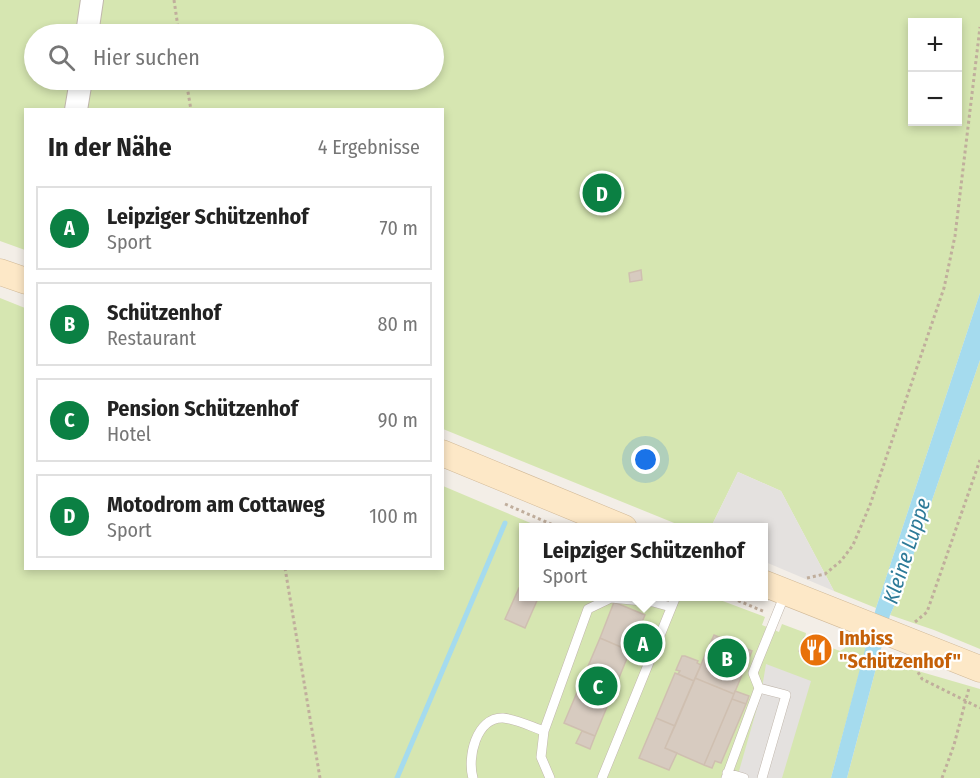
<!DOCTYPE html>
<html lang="de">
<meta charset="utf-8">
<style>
body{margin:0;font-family:"Fira Sans Condensed",sans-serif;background:#f6f6f6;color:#222}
.controls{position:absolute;right:18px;top:18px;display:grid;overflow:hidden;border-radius:0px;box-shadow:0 3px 9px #0003}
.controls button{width:54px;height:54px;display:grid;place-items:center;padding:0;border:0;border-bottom:2px solid #e0e0e0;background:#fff;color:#222;font:30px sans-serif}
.you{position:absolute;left:646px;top:460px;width:21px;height:21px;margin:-15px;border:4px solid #fff;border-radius:50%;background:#1a73e8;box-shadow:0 0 0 9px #1a73e833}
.badge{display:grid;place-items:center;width:39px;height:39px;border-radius:50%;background:#0b8043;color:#fff;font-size:20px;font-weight:700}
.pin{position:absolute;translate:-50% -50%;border:3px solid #fff;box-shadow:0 2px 6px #0006}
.popup{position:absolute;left:519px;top:523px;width:249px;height:78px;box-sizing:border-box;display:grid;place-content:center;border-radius:0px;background:#fff;filter:drop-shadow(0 2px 4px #0005);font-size:20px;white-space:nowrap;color:#767676}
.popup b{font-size:22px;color:#222}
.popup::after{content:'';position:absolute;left:50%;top:100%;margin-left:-12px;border:12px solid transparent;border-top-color:#fff}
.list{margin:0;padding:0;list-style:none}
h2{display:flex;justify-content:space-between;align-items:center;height:78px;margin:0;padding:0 24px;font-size:26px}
h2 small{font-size:20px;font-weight:400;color:#767676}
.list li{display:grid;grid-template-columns:39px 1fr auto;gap:18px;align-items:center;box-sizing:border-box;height:84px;margin:0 12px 12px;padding:0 12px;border:2px solid #e0e0e0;border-radius:0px}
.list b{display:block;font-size:22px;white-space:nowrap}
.list p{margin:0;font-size:20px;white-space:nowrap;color:#767676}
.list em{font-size:20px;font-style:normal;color:#767676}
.icon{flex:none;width:33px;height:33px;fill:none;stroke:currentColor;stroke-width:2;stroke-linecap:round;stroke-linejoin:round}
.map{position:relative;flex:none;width:980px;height:778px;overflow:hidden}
.search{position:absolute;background:#fff;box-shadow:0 3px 9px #0003;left:24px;top:24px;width:420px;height:66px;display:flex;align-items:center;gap:15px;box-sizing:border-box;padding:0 21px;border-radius:33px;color:#767676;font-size:22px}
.panel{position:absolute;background:#fff;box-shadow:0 3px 9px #0003;left:24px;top:108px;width:420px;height:462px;border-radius:0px}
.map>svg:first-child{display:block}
.green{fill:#d6e6b1;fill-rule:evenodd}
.parking{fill:#e4e1df}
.water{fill:#a5dbee}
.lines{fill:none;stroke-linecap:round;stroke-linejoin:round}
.stream{stroke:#a5dbee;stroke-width:5}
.building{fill:#d7cbc0;stroke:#cfbfb0;stroke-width:1.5}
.service-casing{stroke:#c1b7ad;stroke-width:10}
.tertiary-casing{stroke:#c1b7ad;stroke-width:24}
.secondary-casing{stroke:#d2ba98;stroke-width:27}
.path{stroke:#c0ae9c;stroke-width:3;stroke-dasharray:3 3;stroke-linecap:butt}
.service{stroke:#fff;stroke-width:9}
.tertiary{stroke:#fff;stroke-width:22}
.secondary{stroke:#fde8c7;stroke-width:26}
.labels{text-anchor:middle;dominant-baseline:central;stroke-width:4.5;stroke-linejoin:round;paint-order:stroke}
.food-label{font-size:20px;font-weight:bold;fill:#c56008;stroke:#fff;text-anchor:start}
.water-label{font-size:21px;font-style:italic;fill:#2d7a98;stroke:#fff}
</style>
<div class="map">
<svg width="980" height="778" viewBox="0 0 980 778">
<rect width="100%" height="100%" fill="#f3eee7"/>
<path class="green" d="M0,0H980V293L876,608L834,591L781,491L738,472L711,527H684L443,429L442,110H26L25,250L0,241ZM912,22H958V122H912ZM34,34H434V80H34Z
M0,298L25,308L26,568H442L443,486L540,527L523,528V596L712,597L765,617L762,625L779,632L782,624L806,633L805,638L840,651L845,648L848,640L866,648L831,778H0Z
M980,360V649L934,630L890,615L901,591Z
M880,653L893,657L911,669L980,689V778H847Z"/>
<path class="parking" d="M738,472L781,491L834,591L763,561V528L711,527Z
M766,664L811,681L782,778H737L761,694Z"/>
<path class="water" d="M980,293V360L901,591L890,615L847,778H831L876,608Z"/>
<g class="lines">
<path class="stream" d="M397,778L505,523"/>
</g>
<path class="building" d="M641,270L642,280L630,282L629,273Z
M519,588L523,589V596H539L525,628L505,619Z
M614,602L645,615L630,651L600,638Z
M714,635L752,651L734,694L695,678Z
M600,638L630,651L595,736L564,723Z
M804,638L832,649L827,662L799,651Z
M682,656H685L698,661L697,663L701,665L694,681L678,674L680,671L676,670Z
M675,673L694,681L675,726L656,718Z
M695,678L734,694L704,765L665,748Z
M735,691L749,696L746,704L732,699Z
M732,699L746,704L721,763L715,761L712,768L704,765Z
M656,718L675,726L665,748L677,753L669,770L639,758Z
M582,731L595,736L590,749L576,743Z"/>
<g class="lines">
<g class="service-casing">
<path id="service" d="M727,773L744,778
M473,778C467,758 476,717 503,718C516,719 532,727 544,731
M550,778L541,757L544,731L588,609L611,598L653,602L671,607
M602,778L676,596
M726,778L759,688
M762,778L786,695L759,688L753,673L785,594"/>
</g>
<g class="tertiary-casing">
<path id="tertiary" d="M87,34L92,0
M76,110L81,80"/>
</g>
<g class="secondary-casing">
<path id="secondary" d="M0,272L26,281
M442,453L624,528
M763,583L980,669"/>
</g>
<path class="path" d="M174,0L179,34
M186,80L191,110
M505,504L560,528
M285,568L320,778
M807,578L825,574L841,561L853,545L870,505L944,288L955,236L980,27
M727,596L765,612
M915,622L927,612L980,460
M915,667L922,679L980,708
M942,778L954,745L969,688"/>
<use href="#service" class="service"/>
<use href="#tertiary" class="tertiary"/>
<use href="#secondary" class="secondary"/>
</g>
<defs>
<g id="restaurant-disc" transform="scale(1.725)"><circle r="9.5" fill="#e8710a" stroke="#fff"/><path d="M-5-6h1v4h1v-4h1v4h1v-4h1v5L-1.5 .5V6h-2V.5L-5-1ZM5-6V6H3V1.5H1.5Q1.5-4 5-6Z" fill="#fff"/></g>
</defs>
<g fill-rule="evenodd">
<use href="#restaurant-disc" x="816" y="650"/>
</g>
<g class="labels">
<g class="food-label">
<text x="839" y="638">Imbiss<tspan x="839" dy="23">"Schützenhof"</tspan></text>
</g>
<g class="water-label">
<text transform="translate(907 551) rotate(-72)">Kleine Luppe</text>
</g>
</g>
</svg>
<div class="controls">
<button>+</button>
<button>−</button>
</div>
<div class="you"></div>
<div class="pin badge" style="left:643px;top:643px">A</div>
<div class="popup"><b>Leipziger Schützenhof</b>Sport</div>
<div class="pin badge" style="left:727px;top:658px">B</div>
<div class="pin badge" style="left:598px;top:686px">C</div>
<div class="pin badge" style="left:602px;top:193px">D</div>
<div class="search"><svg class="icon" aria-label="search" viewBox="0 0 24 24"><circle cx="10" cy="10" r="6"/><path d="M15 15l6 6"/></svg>Hier suchen</div>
<section class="panel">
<h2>In der Nähe<small>4 Ergebnisse</small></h2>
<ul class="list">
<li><span class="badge">A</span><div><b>Leipziger Schützenhof</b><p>Sport</p></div><em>70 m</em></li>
<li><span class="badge">B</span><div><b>Schützenhof</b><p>Restaurant</p></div><em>80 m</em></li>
<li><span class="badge">C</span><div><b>Pension Schützenhof</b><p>Hotel</p></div><em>90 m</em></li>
<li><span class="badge">D</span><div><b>Motodrom am Cottaweg</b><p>Sport</p></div><em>100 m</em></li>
</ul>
</section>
</div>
